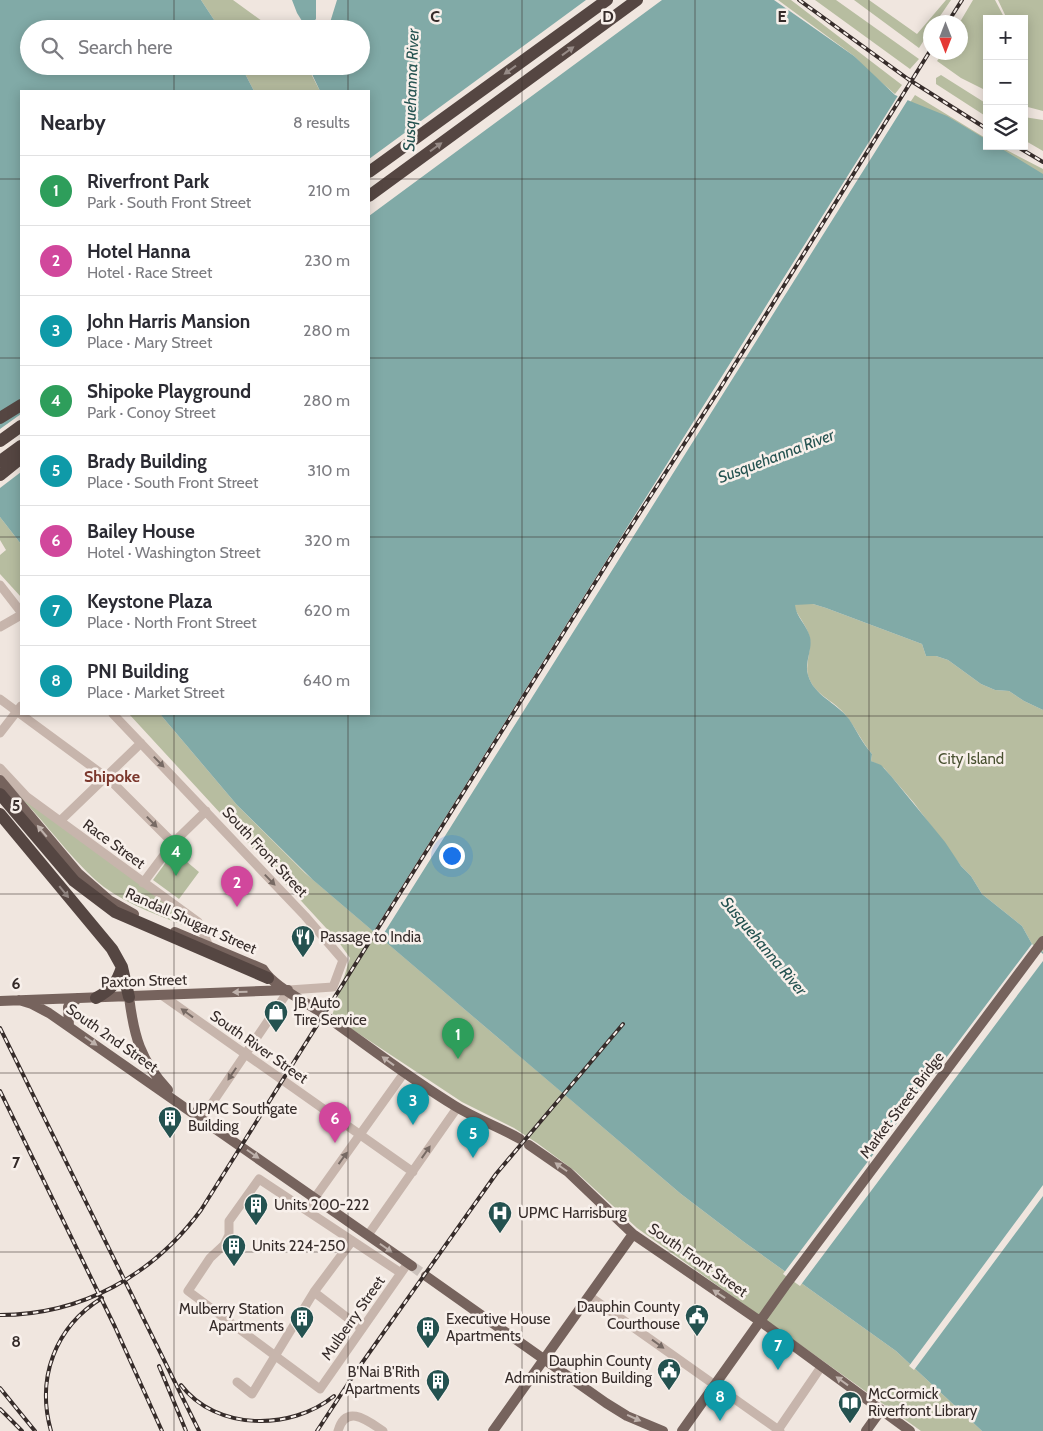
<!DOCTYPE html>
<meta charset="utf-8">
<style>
body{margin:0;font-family:Cabin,sans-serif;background:#f7f7f7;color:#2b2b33}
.controls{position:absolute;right:15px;top:15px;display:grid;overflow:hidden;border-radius:0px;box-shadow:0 2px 12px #0003}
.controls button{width:45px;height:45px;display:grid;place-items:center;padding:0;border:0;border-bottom:1px solid #e1e1e2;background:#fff;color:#2b2b33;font:25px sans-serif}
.compass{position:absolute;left:923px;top:15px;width:45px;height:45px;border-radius:50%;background:#fff;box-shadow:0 2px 12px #0003;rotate:180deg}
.you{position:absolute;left:451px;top:855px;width:18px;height:18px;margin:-12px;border:4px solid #fff;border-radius:50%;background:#1a73e8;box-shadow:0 0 0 8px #1a73e833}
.badge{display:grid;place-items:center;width:32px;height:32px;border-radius:50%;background:#245250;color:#fff;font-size:16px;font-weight:700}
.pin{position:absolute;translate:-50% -41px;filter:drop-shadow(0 1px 2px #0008)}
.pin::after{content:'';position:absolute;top:26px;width:18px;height:15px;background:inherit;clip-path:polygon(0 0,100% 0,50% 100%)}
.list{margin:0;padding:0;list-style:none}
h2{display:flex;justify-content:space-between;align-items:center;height:65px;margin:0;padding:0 20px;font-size:21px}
h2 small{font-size:16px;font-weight:400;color:#7c7c81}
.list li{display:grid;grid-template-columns:32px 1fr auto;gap:15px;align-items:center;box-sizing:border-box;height:70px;padding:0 20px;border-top:1px solid #e1e1e2}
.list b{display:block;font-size:19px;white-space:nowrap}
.list p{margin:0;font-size:16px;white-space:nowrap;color:#7c7c81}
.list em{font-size:16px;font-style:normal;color:#7c7c81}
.icon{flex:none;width:28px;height:28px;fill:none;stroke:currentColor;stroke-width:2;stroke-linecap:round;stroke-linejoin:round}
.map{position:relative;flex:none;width:1043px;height:1431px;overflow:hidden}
.search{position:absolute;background:#fff;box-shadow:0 2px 12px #0003;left:20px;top:20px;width:350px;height:55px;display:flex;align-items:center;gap:12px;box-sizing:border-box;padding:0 18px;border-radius:28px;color:#7c7c81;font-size:19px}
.panel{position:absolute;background:#fff;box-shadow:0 2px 12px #0003;left:20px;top:90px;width:350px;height:625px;border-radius:0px}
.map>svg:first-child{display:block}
.green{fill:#b7bda0}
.water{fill:#81aaa7}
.pier{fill:#f0e6df}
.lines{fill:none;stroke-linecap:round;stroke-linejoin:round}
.major-tunnel{stroke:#cbc1bb;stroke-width:10;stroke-dasharray:10 5;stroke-linecap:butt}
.minor{stroke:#c7b5ac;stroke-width:9}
.major{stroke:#76635d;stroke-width:10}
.highway{stroke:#554642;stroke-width:12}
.rail-casing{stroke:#362c2a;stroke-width:4}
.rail{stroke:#f8f0eb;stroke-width:2;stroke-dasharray:5.5;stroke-linecap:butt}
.oneway{fill:#968a86}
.oneway2{fill:#776a64}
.oneway3{fill:#beb1ab}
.grid{fill:none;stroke:#362c2a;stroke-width:1;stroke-opacity:0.55}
.labels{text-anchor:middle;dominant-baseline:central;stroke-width:5;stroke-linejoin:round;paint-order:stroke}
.park-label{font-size:15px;fill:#495131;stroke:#f8f0eb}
.street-label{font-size:15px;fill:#362c2a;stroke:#f8f0eb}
.poi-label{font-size:15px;fill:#362c2a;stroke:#f8f0eb;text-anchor:start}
.water-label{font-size:16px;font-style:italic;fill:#245250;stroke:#f8f0eb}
.neighbourhood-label{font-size:16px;font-weight:bold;fill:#7b372c;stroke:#f8f0eb}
.grid-label{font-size:16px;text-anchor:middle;font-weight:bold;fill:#362c2a;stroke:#f8f0eb;stroke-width:5;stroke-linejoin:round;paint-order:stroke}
</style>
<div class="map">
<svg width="1043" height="1431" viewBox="0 0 1043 1431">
<rect width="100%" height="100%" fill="#f0e6df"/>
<path class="green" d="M201,0H233L273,29H220Z
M778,0H791L902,85L895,94L868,71L854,56Z
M815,0H836L919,59L910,69Z
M854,0H869L917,34L946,0H951L936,22H930V31L919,48Z
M973,0H995L1005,19H987V91L961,78L937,61L943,53L960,52V22Z
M998,0H1043V111L1024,106V19H1007Z
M241,66H307L320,91H254Z
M941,75L987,104V117L936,84V78Z
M915,95L987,139V146H999L1043,169V179L909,104Z
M1024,117L1043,120V151L1024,140Z
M0,517L21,544V597L0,574V555L6,550L0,540Z
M798,604H813L826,608L922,644L926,656H936L948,660L981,684L995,690L1009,691L1024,701L1043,710V952L1032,944L1022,926L982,894L971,876L961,866L914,803L884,768L871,761L872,754C860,740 854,723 841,710C830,699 815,694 809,678C804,666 811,653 810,640C809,629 800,619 795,609V605Z
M129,714H160L237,805L305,873L681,1194L744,1242L896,1351L982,1431H921L637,1228L575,1171L537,1143L514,1128L462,1102L332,1016L350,958L338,941Z
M22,794L192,922L190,928C161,916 130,906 104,887C73,862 49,826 20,797Z
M174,851L199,872L179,899L153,880Z"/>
<path class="water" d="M0,0H201L220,29H29V66H241L254,91H21V544L0,517Z
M292,0H316V19L307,29L297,13Z
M337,0H774L854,56L895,95L947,116L987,140V146H997L1043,174V710L1024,701L1009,691L995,690L981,684L948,660L936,656H926L922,644L826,608L813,604L795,605C796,617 807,625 810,637C813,649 804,663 808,675C814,696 836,702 849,719C857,731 862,743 872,754L871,761L881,765L891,776L945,842L961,866L971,876L982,894L1022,926L1032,944L1043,952V1431H982L896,1351L744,1242L681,1194L313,880L237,805L160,714H369V91H320L311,72L314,66H361V29H328Z"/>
<path class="pier" d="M586,0H662L369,216V159Z
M899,94L909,98L379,941L372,934Z
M21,414V472L0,488V429Z
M1032,944L1043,954V961L800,1286L783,1274Z
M1043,1185V1196L914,1370L909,1366Z"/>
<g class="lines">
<path class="major-tunnel" d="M412,1266L426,1276"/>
<path class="minor" d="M0,585L21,612
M0,627L21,615
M0,699L110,780L173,843
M113,714L305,916L343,960L333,987L289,990L202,1118
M0,733L21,706
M0,768L27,797L198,922L208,944
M60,821L141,743
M143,883L173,843L206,811
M163,996L413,1172
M306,1210L404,1073
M368,1235L457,1108
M401,1273L259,1179L229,1221V1235L224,1245L210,1258L188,1291L320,1389L408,1263
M314,1292L362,1329
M589,1296L780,1431
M237,1382L252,1394L314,1292L352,1241
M778,1430L821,1367
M338,1431C346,1403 368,1421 383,1431"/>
<path class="major" d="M0,780L78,873L109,900L134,914
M175,932L263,969C272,985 301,999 317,1010C363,1042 407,1077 455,1106C476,1119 499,1127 520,1139
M129,997C134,1036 140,1060 168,1090
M19,1000L32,1004L49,1013L412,1266
M0,1001L288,990
M69,1026L68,1007L78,998
M529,1145L568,1172L633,1234L760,1321L910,1431
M426,1276L606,1403L627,1416L663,1431
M493,1431L633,1234
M682,1431L785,1286L1043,941
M866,1431L881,1410"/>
<path class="highway" d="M369,172L607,0
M369,196L637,0
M0,418L21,405
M0,441L21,426
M0,461L21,446
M0,475L21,458
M0,794L74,881L115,912L268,978
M0,814L112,949L122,967L129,997
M96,998C111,990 117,983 122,967"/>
<g class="rail-casing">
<path id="rail" d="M799,0L908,79L987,129
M948,22L962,0
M1016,146L1043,162
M0,1028L199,1431
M0,1091L115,1327L162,1431
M0,1315C82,1315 153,1275 201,1210L613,554L719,390L930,51
M159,1366L186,1431
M181,1385C216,1431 291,1431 334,1396
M0,1388L35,1431
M0,1409L22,1431
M51,1431C36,1378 55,1327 102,1298
M317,1431L357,1370L496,1174L623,1024"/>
</g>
<use href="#rail" class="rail"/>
</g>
<defs><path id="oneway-solid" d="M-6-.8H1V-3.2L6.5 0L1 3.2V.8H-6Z" transform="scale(1.25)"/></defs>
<g class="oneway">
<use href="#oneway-solid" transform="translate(568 51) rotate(-36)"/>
<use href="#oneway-solid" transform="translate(510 70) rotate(144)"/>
<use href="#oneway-solid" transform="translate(436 147) rotate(-36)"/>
<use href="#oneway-solid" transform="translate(64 892) rotate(51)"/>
</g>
<g class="oneway2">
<use href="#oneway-solid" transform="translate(159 762) rotate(46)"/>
<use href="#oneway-solid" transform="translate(152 822) rotate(46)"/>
<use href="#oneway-solid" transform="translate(270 880) rotate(46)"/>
<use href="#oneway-solid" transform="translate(187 1013) rotate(-144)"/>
<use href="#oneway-solid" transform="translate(232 1074) rotate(124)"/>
<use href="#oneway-solid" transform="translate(426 1152) rotate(-55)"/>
<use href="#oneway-solid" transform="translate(343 1158) rotate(-54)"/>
<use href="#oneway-solid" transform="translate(658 1344) rotate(36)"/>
</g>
<g class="oneway3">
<use href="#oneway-solid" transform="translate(42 831) rotate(-130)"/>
<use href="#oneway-solid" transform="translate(240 992) rotate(178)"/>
<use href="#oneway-solid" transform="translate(91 1041) rotate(35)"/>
<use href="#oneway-solid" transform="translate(388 1061) rotate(-144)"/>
<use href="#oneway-solid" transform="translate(253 1154) rotate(35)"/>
<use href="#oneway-solid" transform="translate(561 1167) rotate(-145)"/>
<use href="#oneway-solid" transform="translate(386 1248) rotate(35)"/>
<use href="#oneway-solid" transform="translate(719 1294) rotate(-146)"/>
<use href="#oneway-solid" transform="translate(842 1381) rotate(-144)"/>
<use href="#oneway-solid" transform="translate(634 1418) rotate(24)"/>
</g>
<path class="grid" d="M174,0V29M348,0V29M522,0V1431M695,0V1431M869,0V1431M174,66V91M348,66V91M0,179H21M369,179H1043M0,358H21M369,358H1043M0,537H21M369,537H1043M174,714V1431M348,714V1431M0,716H1043M0,894H1043M0,1073H1043M0,1252H1043"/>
<defs>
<g id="restaurant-pin" transform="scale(1.25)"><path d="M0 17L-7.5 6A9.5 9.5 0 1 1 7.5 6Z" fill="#245250" stroke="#f8f0eb"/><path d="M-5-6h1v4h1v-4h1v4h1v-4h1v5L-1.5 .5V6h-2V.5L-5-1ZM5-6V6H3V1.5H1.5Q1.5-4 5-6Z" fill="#fff"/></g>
<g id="shop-pin" transform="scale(1.25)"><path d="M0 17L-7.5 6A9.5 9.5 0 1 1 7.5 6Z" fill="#245250" stroke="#f8f0eb"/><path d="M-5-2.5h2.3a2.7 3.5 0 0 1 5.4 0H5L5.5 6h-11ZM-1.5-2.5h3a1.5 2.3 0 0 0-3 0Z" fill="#fff"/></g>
<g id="building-pin" transform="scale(1.25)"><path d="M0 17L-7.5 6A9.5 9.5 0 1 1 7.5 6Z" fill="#245250" stroke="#f8f0eb"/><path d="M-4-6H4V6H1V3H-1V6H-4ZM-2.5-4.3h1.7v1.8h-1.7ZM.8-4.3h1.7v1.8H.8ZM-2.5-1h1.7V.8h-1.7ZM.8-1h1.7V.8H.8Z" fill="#fff"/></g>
<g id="hospital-pin" transform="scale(1.25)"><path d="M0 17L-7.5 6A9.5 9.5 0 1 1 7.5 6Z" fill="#245250" stroke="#f8f0eb"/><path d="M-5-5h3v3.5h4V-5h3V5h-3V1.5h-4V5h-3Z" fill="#fff"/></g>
<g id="civic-pin" transform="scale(1.25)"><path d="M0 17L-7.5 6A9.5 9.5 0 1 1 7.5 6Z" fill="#245250" stroke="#f8f0eb"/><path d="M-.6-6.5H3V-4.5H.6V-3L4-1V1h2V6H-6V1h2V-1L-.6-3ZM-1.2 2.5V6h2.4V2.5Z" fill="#fff"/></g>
<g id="library-pin" transform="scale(1.25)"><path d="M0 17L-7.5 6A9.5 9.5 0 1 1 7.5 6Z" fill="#245250" stroke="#f8f0eb"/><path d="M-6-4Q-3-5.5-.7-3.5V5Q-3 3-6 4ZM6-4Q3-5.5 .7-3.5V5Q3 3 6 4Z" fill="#fff"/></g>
</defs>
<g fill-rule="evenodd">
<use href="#restaurant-pin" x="303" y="937"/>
<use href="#shop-pin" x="276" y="1012"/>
<use href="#building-pin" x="170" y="1118"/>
<use href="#building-pin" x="256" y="1205"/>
<use href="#hospital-pin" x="500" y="1213"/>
<use href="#building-pin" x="234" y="1246"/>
<use href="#civic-pin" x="697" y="1316"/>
<use href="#building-pin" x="302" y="1318"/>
<use href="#building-pin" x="428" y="1328"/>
<use href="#civic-pin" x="669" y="1370"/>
<use href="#building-pin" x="438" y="1381"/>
<use href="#library-pin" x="850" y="1403"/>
</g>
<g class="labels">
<g class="park-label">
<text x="971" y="759">City Island</text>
</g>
<g class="street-label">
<text transform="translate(114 844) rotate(36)">Race Street</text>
<text transform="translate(265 852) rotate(47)">South Front Street</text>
<text transform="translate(191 921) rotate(24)">Randall Shugart Street</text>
<text transform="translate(144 981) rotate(-2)">Paxton Street</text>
<text transform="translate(112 1038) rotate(35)">South 2nd Street</text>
<text transform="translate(259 1047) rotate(35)">South River Street</text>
<text transform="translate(902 1105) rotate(-53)">Market Street Bridge</text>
<text transform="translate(698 1260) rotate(35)">South Front Street</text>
<text transform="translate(353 1318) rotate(-55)">Mulberry Street</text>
</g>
<g class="poi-label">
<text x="320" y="937">Passage to India</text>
<text x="294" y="1003">JB Auto<tspan x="294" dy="17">Tire Service</tspan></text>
<text x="188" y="1109">UPMC Southgate<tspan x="188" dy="17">Building</tspan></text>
<text x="274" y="1205">Units 200-222</text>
<text x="518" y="1213">UPMC Harrisburg</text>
<text x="252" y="1246">Units 224-250</text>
<text x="680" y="1307" text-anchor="end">Dauphin County<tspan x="680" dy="17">Courthouse</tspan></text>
<text x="284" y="1309" text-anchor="end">Mulberry Station<tspan x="284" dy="17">Apartments</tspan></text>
<text x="446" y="1319">Executive House<tspan x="446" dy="17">Apartments</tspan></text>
<text x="652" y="1361" text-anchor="end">Dauphin County<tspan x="652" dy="17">Administration Building</tspan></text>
<text x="420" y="1372" text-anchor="end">B'Nai B'Rith<tspan x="420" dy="17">Apartments</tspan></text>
<text x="868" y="1394">McCormick<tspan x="868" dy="17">Riverfront Library</tspan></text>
</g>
<g class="water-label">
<text transform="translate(411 90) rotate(-88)">Susquehanna River</text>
<text transform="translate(776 456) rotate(-21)">Susquehanna River</text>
<text transform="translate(764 946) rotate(50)">Susquehanna River</text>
</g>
<g class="neighbourhood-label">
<text x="112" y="776">Shipoke</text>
</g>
</g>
<g class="grid-label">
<text x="435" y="22">C</text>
<text x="608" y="22">D</text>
<text x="782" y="22">E</text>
<text x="16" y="811">5</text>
<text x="16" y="989">6</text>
<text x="16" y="1168">7</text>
<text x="16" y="1347">8</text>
</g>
</svg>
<div class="controls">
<button>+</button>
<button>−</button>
<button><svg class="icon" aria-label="layers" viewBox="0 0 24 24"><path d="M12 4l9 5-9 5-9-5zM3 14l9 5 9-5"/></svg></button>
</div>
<svg class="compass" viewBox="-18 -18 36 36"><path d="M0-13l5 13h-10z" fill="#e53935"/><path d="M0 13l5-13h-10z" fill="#7c7c81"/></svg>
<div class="you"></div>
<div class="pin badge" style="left:458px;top:1059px;background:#2e9e5b">1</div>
<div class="pin badge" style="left:237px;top:907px;background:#d1479c">2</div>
<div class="pin badge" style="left:413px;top:1125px;background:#0f9aa8">3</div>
<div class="pin badge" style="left:176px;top:876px;background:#2e9e5b">4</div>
<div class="pin badge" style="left:473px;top:1158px;background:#0f9aa8">5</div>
<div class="pin badge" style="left:335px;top:1143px;background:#d1479c">6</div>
<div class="pin badge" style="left:778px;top:1370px;background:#0f9aa8">7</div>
<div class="pin badge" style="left:720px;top:1421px;background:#0f9aa8">8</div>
<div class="search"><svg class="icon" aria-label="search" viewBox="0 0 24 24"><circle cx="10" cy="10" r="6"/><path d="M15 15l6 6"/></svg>Search here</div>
<section class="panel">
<h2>Nearby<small>8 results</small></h2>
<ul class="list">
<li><span class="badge" style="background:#2e9e5b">1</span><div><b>Riverfront Park</b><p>Park · South Front Street</p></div><em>210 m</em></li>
<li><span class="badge" style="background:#d1479c">2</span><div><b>Hotel Hanna</b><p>Hotel · Race Street</p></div><em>230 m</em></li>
<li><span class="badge" style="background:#0f9aa8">3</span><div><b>John Harris Mansion</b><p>Place · Mary Street</p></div><em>280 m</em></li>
<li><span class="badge" style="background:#2e9e5b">4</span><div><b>Shipoke Playground</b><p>Park · Conoy Street</p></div><em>280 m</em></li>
<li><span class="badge" style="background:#0f9aa8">5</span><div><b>Brady Building</b><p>Place · South Front Street</p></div><em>310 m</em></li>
<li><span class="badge" style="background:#d1479c">6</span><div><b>Bailey House</b><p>Hotel · Washington Street</p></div><em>320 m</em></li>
<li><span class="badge" style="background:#0f9aa8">7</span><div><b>Keystone Plaza</b><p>Place · North Front Street</p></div><em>620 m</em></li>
<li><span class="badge" style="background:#0f9aa8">8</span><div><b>PNI Building</b><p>Place · Market Street</p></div><em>640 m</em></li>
</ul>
</section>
</div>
